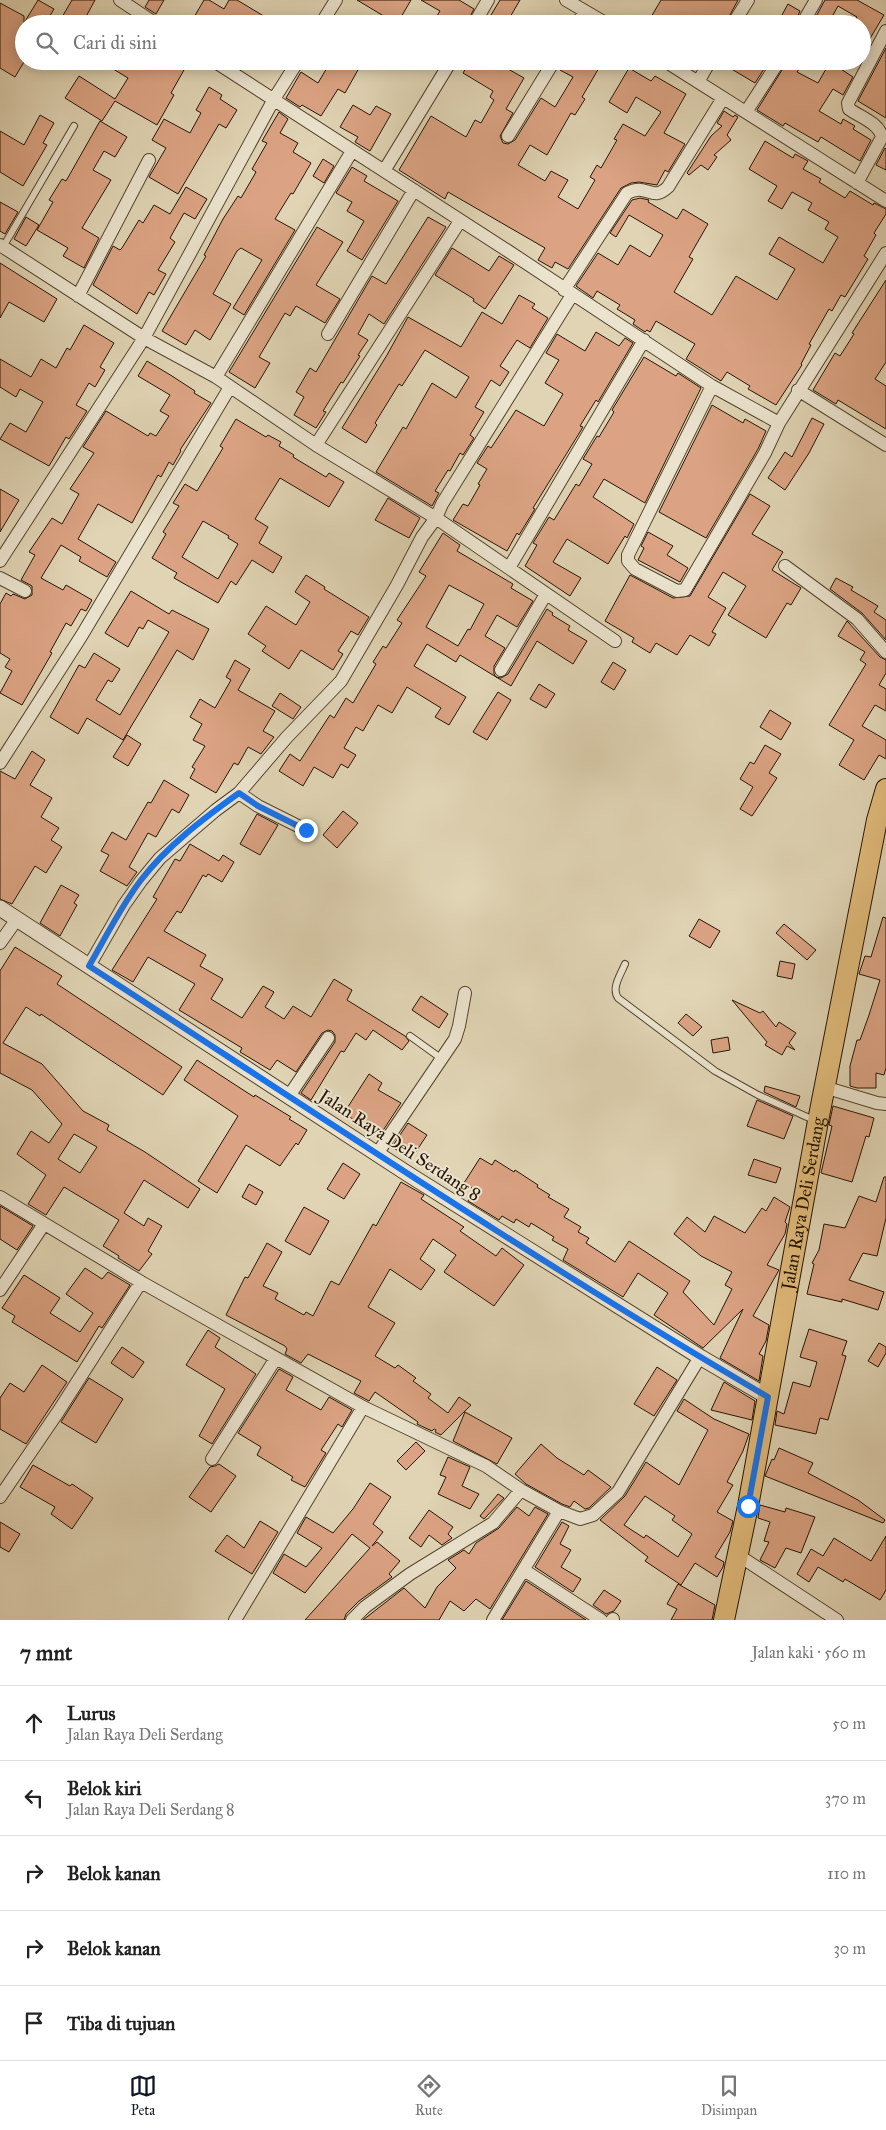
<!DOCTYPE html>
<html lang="id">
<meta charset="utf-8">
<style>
body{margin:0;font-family:"IM FELL Great Primer",serif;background:#f2f2f2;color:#222}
.stop{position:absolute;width:15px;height:15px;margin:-11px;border:4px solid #1a73e8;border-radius:50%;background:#fff}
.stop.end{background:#1a73e8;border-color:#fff;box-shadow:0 1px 5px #0008}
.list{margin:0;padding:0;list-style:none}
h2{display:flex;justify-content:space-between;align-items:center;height:65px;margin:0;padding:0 20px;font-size:21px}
h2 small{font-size:16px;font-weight:400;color:#767676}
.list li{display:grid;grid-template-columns:32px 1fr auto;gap:15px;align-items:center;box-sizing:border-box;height:75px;padding:0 20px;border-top:1px solid #e0e0e0}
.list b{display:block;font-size:19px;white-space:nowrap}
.list p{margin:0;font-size:16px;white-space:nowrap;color:#767676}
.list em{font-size:16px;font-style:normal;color:#767676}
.icon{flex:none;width:28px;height:28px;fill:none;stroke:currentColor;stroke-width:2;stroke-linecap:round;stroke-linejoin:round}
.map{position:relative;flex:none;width:886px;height:1620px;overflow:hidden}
.search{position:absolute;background:#fff;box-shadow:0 2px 12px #0003;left:15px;right:15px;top:15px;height:55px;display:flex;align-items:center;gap:12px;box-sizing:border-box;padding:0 18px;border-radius:28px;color:#767676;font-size:19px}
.sheet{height:440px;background:#fff}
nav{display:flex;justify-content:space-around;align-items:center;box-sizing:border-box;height:70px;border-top:1px solid #e0e0e0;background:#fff;font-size:14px;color:#767676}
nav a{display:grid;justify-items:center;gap:2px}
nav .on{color:#111827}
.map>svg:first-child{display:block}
.building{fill:#dba383;stroke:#261502;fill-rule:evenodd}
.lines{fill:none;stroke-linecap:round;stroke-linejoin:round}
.service-casing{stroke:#54452e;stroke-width:8}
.minor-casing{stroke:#54452e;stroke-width:14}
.tertiary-casing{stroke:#54452e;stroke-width:17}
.primary-casing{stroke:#261502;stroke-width:22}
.service{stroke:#ebe3ce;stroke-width:6}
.minor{stroke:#ebe3ce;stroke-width:12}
.tertiary{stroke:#ebe3ce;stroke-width:15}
.primary{stroke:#e0ba7a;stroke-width:20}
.route{stroke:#1a73e8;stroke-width:6}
.labels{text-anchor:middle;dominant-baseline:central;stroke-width:4;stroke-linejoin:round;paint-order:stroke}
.street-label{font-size:18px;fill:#261502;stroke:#ebe3ce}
</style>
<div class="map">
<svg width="886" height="1620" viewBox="0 0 886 1620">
<rect width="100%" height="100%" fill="#e0d4b4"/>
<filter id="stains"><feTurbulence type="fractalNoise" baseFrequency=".004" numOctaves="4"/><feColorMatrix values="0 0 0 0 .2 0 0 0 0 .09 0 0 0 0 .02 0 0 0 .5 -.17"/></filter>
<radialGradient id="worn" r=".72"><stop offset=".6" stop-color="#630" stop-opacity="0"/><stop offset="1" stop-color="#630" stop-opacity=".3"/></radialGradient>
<path class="building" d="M38,0L54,9L45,24H24V62L15,77L0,68V3L24,16V23Z
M72,0H95L82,24H58Z
M149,0H164L156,14L145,7Z
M204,0H209L224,9L229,0H237L277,24H190Z
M357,0H411L397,24Z
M421,0H459L474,9L466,24H432L440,11Z
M500,0H520L506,24L491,15Z
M661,0H738L725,24H647Z
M825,0H857L884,15L862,52V24H853L857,17L838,6L828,24H812Z
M788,4L800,11L794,24H777Z
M886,48V118L858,101Z
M100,61H189L171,93L174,95L157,125L115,101L102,121L65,98L79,76L115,99L128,78Z
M331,61H363L345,93L338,89L321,116L302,105L300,107L286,98L301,72L318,83Z
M470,61H494L524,78L506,109L513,113L500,136L503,143L508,144L515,140L541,98L555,107L573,77L560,70L565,61H603L582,97L585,99L575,115L571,113L547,155L530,145L518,165L545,181L551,171L568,180L558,197L578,209L595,180L590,177L597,165L601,168L617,140L614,139L623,124L645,136L661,112L636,97L627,113L609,102L629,68L651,81L655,76L686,94L664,133L685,144L668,172L665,170L657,185L639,182L631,183L621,188L568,269L555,262L552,268L538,260L545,248L448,192L445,199L399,170L431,116L466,137L475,120L481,123L494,100L490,97L493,91L463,73Z
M718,61H769L755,83Z
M787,62L799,69L797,72L818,83L830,62L853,77L843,95L833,89L819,111L841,124L843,119L855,126L853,129L871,140L860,161L821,137L818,142L785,123L783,126L757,110Z
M209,87L222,95L220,99L237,110L226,128L219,124L178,194L149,177L166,148L152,140L164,119L190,133L201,113L196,110Z
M353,105L370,115L376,106L391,114L370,151L355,142L358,137L340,127Z
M724,111L733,117L735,115L738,117L727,135L731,140L714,155L717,157L708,170L701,165L689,175L687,173L711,136L722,126L717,123Z
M279,112L288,119L280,133L298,143L293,152L311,163L293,194L291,193L275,219L295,230L244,315L233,308L262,260L241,248L237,251L213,294L231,304L210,340L195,330L186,345L162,331L206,256L204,255L223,219L238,196L241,198L256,172L252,169L267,143L262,141Z
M40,115L54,123L43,143L47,145L23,186L0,172V131L24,145Z
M100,121L127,137L115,157L104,151L93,170L111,180L82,228L99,238L84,268L63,256L68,248L37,230L53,202L49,200L62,179L66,181Z
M765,141L793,158L795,154L808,161L803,169L821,179L819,182L845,198L850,191L873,205L874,203L886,209V214L874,233L876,235L864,256L868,259L845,297L841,295L832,311L829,309L809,344L811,345L801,364L802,365L776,405L748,389L750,386L727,372L721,381L686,359L695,344L656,321L650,332L647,330L645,332L633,324L635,320L617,309L620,305L597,291L593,298L576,286L598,253L618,265L630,245L650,257L663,235L629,215L616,237L610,233L632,200L640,198L649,200L648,202L677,219L683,209L708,224L689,257L693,259L674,292L712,315L736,276L777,300L795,269L769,254L779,237L823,263L838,237L825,229L829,222L808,210L812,203L792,192L782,209L768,201L777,186L749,169Z
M885,148L886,149V170L876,165Z
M323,159L334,166L324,183L313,176Z
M352,167L367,176L364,181L398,201L362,260L347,251L364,221L347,211L352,202L336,193Z
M186,187L207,199L195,219L184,213L170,238L175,242L158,270L166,274L154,295L149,292L137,314L93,285L113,246L120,250L122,248L139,220L143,223L154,205L170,214Z
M0,202L18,212L5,234L0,231Z
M26,217L39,225L26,246L14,239Z
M428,217L446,227L384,324L369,314L358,334L368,340L358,355L360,356L343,383L341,382L323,411L326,412L316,428L294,415L304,397L296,392L310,368L316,372L372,276L386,284Z
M317,227L343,242L316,285L340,299L325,323L296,306L290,316L285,313L259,357L270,363L255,388L229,372Z
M452,248L489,271L499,256L514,265L485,309L473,301L474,299L435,275Z
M0,263L57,299L44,322L9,302L0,318Z
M886,280V362L875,379L886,386V429L838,400L836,404L813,390L835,353L840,356L854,334L852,333Z
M519,295L535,304L532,308L548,318L530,348L517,340L500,366L509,372L500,386L491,380L475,407L484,412L470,435L474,438L463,455L460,453L450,471L448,470L435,491L439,493L432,506L376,472L403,427L406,429L432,383L456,398L469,377L425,350L402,386L399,384L375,423L377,425L366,443L342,428L387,355L408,317L461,347L482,312L502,324Z
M84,325L114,343L100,367L105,370L95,387L89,383L76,405L87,411L69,439L66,437L49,466L0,439L10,423L26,432L43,402L20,389L16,397L0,387V359L31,377L41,359L56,368L67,348L70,350Z
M596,332L619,346L625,338L633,343L598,402L596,400L580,426L583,427L533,508L535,509L519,535L517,533L507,551L453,520L463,504L468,506L480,485L478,484L487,469L477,463L488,446L491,448L516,410L544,426L563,394L545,383L559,360L546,353L557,334L585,351Z
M644,357L676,376L678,373L701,388L645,503L604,479L593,497L634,524L627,538L625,536L608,564L567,539L553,562L581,578L570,596L525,566L537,545L533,543L549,517L554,520L576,484L579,486L592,464L583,459L597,436L599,437L614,412L612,410Z
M147,361L172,376L195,391L194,393L211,403L180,450L181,451L173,465L169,462L161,477L158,475L132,523L98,504L78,539L116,562L107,577L79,561L81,557L61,545L41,578L63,590L66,585L92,600L86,611L81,609L71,626L66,623L50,652L52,653L22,705L0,693L12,671L5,667L10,659L0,653V604L6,593L11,596L13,594L25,599L32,595V586L21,580L35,555L29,552L52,518L62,524L79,494L70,489L94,453L83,447L106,411L148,436L150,433L156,436L169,416L160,411L170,395L138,376Z
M712,405L743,423L745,419L766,431L758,449L706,538L659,512Z
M812,418L824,424L809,453L785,490L768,478L785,452L792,457Z
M236,419L266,437L268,435L281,442L279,446L294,455L293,457L326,477L329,473L344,482L329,507L280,478L255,519L268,527L259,543L282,557L273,573L252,560L236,585L231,581L218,603L174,578L177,573L152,558L166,534L163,532L179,506L173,503L185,484L197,491L223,448L220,446ZM203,521L229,536L228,538L238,544L218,579L182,557Z
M0,489L19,500L0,532Z
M750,494L770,506L752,534L783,552L772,570L801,588L791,605L787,603L766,638L728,615L746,586L723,572L708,597L726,608L712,632L716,634L709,646L690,635L677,655L656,643L650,653L632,642L634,638L605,621L630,575L673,598L690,596Z
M388,498L420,518L409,538L375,520Z
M648,532L673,546L667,555L688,568L680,582L638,560L644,548L641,546Z
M443,533L460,545L457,551L513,584L511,588L533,601L517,627L497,615L485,636L505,648L494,666V674L496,677L501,678L508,674L547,609L553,613L552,615L570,626L568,630L587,641L573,664L537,641L511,686L460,655L456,662L427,644L414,666L466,697L449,725L435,717L441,708L407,687L392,713L378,705L363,731L356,727L344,748L356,755L348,768L341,764L333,778L314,767L303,786L279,771L290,754L300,761L330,715L334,718L346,698L353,703L376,664L373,662L383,646L386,648L402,623L397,620L426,576L419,572ZM449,585L484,604L470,630L468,629L458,646L426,627Z
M306,575L325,587L324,589L369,617L358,635L351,631L338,651L343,654L333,670L301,650L289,669L262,651L266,646L248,634L266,606L296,625L310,602L295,592Z
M836,578L853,587L851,590L878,606L874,612L886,620V640L862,613L830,589Z
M131,591L169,614L172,610L209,629L193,660L177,650L123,740L87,718L78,734L50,717L79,665L85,668L94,653L120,669L112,682L108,680L96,700L120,715L169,632L148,620L143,629L139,627L128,647L105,633Z
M847,621L880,657L886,660V673L879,685L886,689V711L875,705L862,726L886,740V759L879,755L864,780L839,765L854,740L829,725L866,664L860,660L865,652L838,636Z
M235,660L250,669L238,690L275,711L263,731L274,737L261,754L248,747L238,765L234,763L216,793L190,778L195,769L192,767L205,746L193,740L202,724L190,717L200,699L215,708L231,680L226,677Z
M613,662L626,670L614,690L601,682Z
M539,684L555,694L546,708L530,699Z
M498,692L511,700L487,740L473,732Z
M280,693L301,707L293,719L272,706Z
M770,710L791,723L781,740L760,727Z
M127,735L141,744L128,766L113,757Z
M765,745L781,754L769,773L777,778L752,816L740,809L753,787L740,779L750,762L754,764Z
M32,751L45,760L30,785L52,798L41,817L59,828L51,840L62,847L46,873L35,866L12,904L0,899V771L15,779Z
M164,780L189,795L179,813L172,809L156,837L148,833L129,867L137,872L127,886L100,871L109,855L101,851L112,832L126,840L148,802L151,803Z
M343,811L358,823L337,848L323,835Z
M257,814L278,825L260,855L240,844Z
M190,844L219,861L223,855L234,862L222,882L208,874L206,877L203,875L181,913L177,911L164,931L206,955L200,966L223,979L211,999L242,1018L263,986L274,992L265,1007L284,1019L293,1006L311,1017L334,979L352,990L347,1000L405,1036L409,1041L402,1050L373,1030L366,1040L356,1033L344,1052L341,1051L311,1100L301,1093L335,1042V1035L332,1031L328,1030L322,1033L296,1072L277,1060L270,1070L240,1052L242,1048L179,1010L195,984L148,957L133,982L112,970L157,899L153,897L175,859L180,861Z
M61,885L79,895L74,903L77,905L60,936L40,923Z
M883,917L886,918V1068L884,1075L876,1073V1088H857L850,1086V1066L857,1040H860L869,1015L880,980L859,974L865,956L871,957Z
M699,919L720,931L710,948L689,936Z
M784,924L816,950L807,960L776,933Z
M15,947L62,976L57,984L182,1067L163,1095L41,1014L40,1016L26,1007L3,1043L42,1064L83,1111L109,1125L107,1130L145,1152L200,1189L188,1208L144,1180L124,1213L144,1226L148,1218L162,1226L148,1251L152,1254L139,1271L118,1258L119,1256L103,1246L119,1220L64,1187L46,1215L28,1204L46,1175L17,1154L31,1131L49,1143L62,1124L32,1090L0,1073V971ZM74,1134L97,1147L80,1173L58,1159Z
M780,961L795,964L792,979L777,976Z
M421,996L448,1014L439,1028L412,1010Z
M732,1000L760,1013L763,1011L776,1027L779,1022L796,1033L789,1043L795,1050L787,1046L782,1055L765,1045L767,1042Z
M686,1014L702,1027L693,1036L678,1023Z
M728,1037L730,1050L713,1053L711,1040Z
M197,1060L254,1097L255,1095L291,1117L289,1119L307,1130L298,1145L296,1143L280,1166L246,1145L217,1193L198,1181L238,1116L184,1080Z
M369,1074L382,1083L378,1090L401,1103L382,1132L360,1118L357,1122L344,1113Z
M765,1086L800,1096L796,1107L764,1092Z
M757,1100L793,1116L784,1139L747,1126Z
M833,1106L874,1118L869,1137L866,1136L852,1182L821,1173L832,1126L829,1125Z
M408,1123L427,1135L411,1159L392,1147Z
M480,1158L492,1165L495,1160L514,1172L515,1170L538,1185L537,1187L550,1195L548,1197L569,1209L564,1217L581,1227L578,1232L589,1238L586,1243L615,1262L629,1241L690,1281L683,1292L714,1325L732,1289L725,1285L732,1272L701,1256L674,1234L687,1217L705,1232L714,1216L745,1233L762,1208L766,1211L774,1197L790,1207L785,1222L787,1224L785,1234L767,1265L779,1270L753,1316L769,1325L766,1341L759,1354L763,1356L759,1381L720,1358L743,1309L703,1348L654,1315L668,1293L638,1273L623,1297L563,1260L568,1249L552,1240L554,1237L531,1223L529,1227L516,1219L514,1223L502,1216L499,1220L468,1201L475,1190L464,1183Z
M754,1159L781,1168L776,1183L748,1175Z
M343,1163L360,1174L344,1199L327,1189Z
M884,1177H886V1218L877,1256L863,1253L849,1280L884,1292L878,1310L842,1299V1302L807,1294L814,1264L812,1263L819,1250L824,1224L845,1228L859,1196L876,1202Z
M401,1182L424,1195L421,1199L464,1227L460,1231L496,1256L502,1248L524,1265L494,1306L444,1272L456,1255L433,1239L420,1259L435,1270L421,1290L390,1269L368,1307L395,1323L375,1356L395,1368L398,1365L416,1378L413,1381L431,1394L428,1398L448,1413L459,1397L471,1405L441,1435L435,1432L436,1430L434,1429L432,1431L417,1424L418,1422L375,1392L369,1401L354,1393L361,1381L308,1354L301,1363L285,1354L287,1349L285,1346L226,1315L245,1277L248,1278L267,1243L282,1252L263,1286L278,1293L275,1299L304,1315L306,1312L313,1316L331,1281L339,1285L373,1224L376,1226Z
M249,1184L263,1192L256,1205L242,1197Z
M0,1206L33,1226L17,1250L0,1239Z
M304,1207L329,1221L310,1255L285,1241Z
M85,1268L102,1279L108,1272L130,1285L102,1328L99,1326L77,1362L12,1322L15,1316L2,1308L24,1275L60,1298L50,1313L80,1332L93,1313L66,1294Z
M809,1329L847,1341L842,1355L846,1356L828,1420L820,1418L816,1434L775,1425L777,1411L784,1414L793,1382L810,1387L817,1362L800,1357Z
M208,1330L220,1338L215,1347L256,1374L212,1444L199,1436L225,1389L186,1365Z
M879,1343L886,1347V1353L878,1367L868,1361Z
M122,1347L144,1362L133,1378L111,1363Z
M42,1365L67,1382L26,1444L0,1429V1398L10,1383L24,1392Z
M657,1367L677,1380L654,1416L634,1404Z
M279,1369L293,1377L286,1390L321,1410L329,1397L352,1410L342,1427L338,1424L321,1450L326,1453L305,1487L291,1480L293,1477L257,1455L261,1447L238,1433Z
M89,1378L123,1399L96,1443L61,1422Z
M724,1382L755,1401L752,1420L711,1410Z
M684,1399L714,1419L749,1434L743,1451L727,1482L733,1485L717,1512L733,1521L730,1532L715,1557L724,1562L723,1567L717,1577L695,1563L681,1585L645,1561L648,1557L600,1520L625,1496L646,1462L679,1485L708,1430L677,1411ZM645,1496L675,1516L672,1520L692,1534L678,1557L646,1535L644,1538L624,1525Z
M465,1412L512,1438L497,1464L453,1441Z
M416,1442L425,1451L406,1470L397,1461Z
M541,1444L557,1458L584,1475L588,1470L611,1487L589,1508L585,1509L574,1501L570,1507L562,1504L526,1484L515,1474Z
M779,1448L813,1463L808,1473L858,1500L885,1520L883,1523L765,1476L772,1459L774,1460Z
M448,1457L470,1467L462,1486L479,1494L470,1509L438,1494L446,1477L440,1475Z
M219,1464L236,1476L211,1512L189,1497L210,1467L215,1466Z
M33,1465L70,1486L72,1484L93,1498L72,1529L51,1514L55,1507L20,1487Z
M370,1483L391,1497L373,1524L383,1532L372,1546L377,1542L400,1561L389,1574L392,1577L359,1601L346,1614L344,1620H305L370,1548L352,1534L305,1593L273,1573L284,1554L306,1567L322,1548L297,1533L306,1517L333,1533L353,1509Z
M498,1494L504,1498L484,1519L480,1516Z
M760,1505L785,1512L786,1508L815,1517L801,1553L786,1548L775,1568L760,1560L769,1542L764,1541L770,1522L758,1518Z
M517,1507L529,1516L535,1507L548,1514L490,1609L476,1599L464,1611L450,1601L439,1620H363L404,1588L425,1608L437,1587L456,1568L448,1560L464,1550L469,1554L476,1543L499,1528Z
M429,1510L453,1527L448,1534L452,1538L442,1545L429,1535L421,1547L409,1538Z
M260,1521L278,1532L252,1574L215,1551L227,1535L244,1548Z
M0,1522L20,1534L9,1552L0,1547Z
M562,1522L569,1526L560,1544L571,1550L561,1567L581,1579L573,1592L535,1567Z
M886,1536V1590L880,1600L845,1579L843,1582L818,1567L809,1582L797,1574L811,1549L823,1556L834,1538L871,1561Z
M526,1581L586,1620H502Z
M678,1584L715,1605L712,1620H671L677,1609L667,1604Z
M604,1590L621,1601L614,1611L606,1614L593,1605Z"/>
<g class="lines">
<g class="service-casing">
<path id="service" d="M3,247L74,126
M625,964C621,974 611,988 618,998L715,1071L758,1095L816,1121
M410,1036L442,1059"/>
</g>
<g class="minor-casing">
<path id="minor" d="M120,0L156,24
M566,0L607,24
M321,24L336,0
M474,24L488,0
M577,24L585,11
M733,24L748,0
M802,24L816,0
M214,61L508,251L712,386L779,423L886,253
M665,61L886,201
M698,82L710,61
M746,112L779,61
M508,136L554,61
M384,171L451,61
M857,183L882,137C879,123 860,117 849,109L848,103L886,31
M0,245L144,338L216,377L316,445L436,518L615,641
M564,290L627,193C648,182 651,203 668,187L723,98
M78,296L149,160
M328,334L414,190
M216,377L352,151
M712,386L628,555V561L635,569L677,591L685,590L765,453L779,423
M798,390L886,445
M316,445L460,221
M0,561L144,338L274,99L298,61
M785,566L857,619L886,652
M509,568L644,340
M0,578L25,591
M501,670L546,594
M0,763L82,635L230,387
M239,793L258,806L306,830
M0,943L17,919
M89,966L124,905L141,881L160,858L216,810L239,793L287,737L341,681L397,585L422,537L436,518L442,504L572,295
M824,1087L877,1103L886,1104
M289,1096L328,1038
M377,1154L455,1039L459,1026L465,993
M0,1197L141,1282L363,1407L486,1466L521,1490L559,1511L580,1519L593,1515L618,1492L700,1357
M0,1290L44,1224
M212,1459L276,1358
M0,1497L58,1412L141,1282
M738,1555L837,1620
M524,1570L601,1620
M235,1620L363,1407
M352,1620L365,1607L410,1574L493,1523L521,1490
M493,1620L559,1511
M612,1620L613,1619"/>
</g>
<g class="tertiary-casing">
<path id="tertiary" d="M0,908L408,1174L700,1357L768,1397"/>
</g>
<g class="primary-casing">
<g id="primary">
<path id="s1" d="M724,1620L748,1506L818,1121L877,820L886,789"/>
</g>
</g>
<use href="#service" class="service"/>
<use href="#minor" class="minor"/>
<use href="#tertiary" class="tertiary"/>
<use href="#primary" class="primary"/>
</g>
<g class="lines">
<path class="route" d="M306,830L258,806L239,793C204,818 167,846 141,880C121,906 106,937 89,966C314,1112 537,1262 768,1397L748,1506"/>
</g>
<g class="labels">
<g class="street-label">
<text transform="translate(400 1145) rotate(33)">Jalan Raya Deli Serdang 8</text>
<text stroke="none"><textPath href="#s1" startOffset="424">Jalan Raya Deli Serdang</textPath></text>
</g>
</g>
<rect width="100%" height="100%" filter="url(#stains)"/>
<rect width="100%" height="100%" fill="url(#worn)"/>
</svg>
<div class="stop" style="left:748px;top:1506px"></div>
<div class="stop end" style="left:306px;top:830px"></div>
<div class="search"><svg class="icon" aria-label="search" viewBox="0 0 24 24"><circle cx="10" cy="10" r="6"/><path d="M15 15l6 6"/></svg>Cari di sini</div>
</div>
<section class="sheet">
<h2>7 mnt<small>Jalan kaki · 560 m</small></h2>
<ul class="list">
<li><svg class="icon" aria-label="ahead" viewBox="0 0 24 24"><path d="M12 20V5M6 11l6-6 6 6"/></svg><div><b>Lurus</b><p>Jalan Raya Deli Serdang</p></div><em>50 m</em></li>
<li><svg class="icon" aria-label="left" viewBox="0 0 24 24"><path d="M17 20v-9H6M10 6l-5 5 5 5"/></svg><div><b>Belok kiri</b><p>Jalan Raya Deli Serdang 8</p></div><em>370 m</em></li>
<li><svg class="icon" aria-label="right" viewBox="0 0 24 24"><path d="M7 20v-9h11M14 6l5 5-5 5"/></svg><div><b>Belok kanan</b></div><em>110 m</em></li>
<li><svg class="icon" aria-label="right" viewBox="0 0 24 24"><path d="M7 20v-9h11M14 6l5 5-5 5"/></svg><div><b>Belok kanan</b></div><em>30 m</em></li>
<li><svg class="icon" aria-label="arrive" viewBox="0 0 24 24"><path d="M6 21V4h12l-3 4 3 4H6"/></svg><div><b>Tiba di tujuan</b></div></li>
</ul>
</section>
<nav>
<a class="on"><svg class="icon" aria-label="map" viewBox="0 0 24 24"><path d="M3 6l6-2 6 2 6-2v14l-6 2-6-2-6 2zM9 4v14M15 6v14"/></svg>Peta</a>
<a><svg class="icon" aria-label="directions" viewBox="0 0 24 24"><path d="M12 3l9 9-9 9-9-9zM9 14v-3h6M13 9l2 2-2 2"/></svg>Rute</a>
<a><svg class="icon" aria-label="saved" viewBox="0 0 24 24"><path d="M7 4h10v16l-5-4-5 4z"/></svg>Disimpan</a>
</nav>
